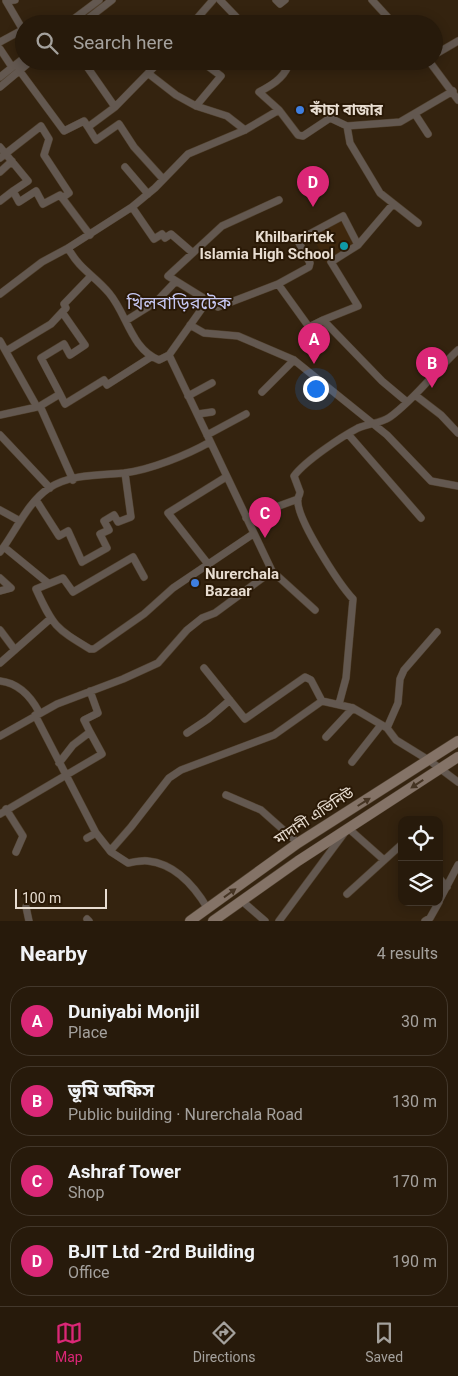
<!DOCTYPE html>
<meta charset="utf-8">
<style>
body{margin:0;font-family:Roboto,"Noto Sans Bengali",sans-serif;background:#332719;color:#f1f3f6}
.controls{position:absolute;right:15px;bottom:15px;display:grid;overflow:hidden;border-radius:10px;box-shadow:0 2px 12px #0003}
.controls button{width:45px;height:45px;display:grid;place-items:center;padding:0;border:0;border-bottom:1px solid #43382c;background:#271a0b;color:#f1f3f6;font:25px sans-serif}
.scale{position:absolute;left:15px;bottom:12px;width:92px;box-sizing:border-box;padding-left:5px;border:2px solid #e8ddd1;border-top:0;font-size:14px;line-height:18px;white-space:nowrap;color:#e8ddd1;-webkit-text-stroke:4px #2a1906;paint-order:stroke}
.you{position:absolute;left:315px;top:388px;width:18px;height:18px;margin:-12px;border:4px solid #fff;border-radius:50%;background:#1a73e8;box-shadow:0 0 0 8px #1a73e833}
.badge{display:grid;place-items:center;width:32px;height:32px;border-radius:50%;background:#db2777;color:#fff;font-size:16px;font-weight:700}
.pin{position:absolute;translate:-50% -41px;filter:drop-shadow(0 1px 2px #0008)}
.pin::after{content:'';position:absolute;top:26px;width:18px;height:15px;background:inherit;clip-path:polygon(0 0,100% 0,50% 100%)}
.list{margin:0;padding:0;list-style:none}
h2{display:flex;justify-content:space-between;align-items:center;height:65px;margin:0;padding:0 20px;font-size:21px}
h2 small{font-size:16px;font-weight:400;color:#a4a19d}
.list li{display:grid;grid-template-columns:32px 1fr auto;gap:15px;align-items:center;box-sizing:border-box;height:70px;margin:0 10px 10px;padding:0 10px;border:1px solid #43382c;border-radius:20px}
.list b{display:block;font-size:19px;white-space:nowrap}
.list p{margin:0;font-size:16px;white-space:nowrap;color:#a4a19d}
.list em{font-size:16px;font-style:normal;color:#a4a19d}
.icon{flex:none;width:28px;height:28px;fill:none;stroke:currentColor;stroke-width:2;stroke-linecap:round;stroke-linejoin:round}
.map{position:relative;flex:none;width:458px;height:921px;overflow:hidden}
.search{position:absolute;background:#271a0b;box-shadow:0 2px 12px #0003;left:15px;right:15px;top:15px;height:55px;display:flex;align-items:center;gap:12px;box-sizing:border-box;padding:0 18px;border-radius:28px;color:#a4a19d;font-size:19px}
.sheet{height:385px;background:#271a0b}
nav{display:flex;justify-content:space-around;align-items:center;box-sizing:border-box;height:70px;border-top:1px solid #43382c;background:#271a0b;font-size:14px;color:#a4a19d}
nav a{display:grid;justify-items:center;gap:2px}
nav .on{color:#db2777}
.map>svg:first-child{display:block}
.built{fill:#3e270d}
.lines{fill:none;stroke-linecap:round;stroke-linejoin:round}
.minor-casing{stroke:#51412e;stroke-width:8}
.secondary-casing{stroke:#51412e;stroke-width:11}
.minor{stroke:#635850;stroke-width:7}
.secondary{stroke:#847367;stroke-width:10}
.oneway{fill:#453423}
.shop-dot{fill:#3f7fe0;stroke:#2a1906;stroke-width:2}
.culture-dot{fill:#0f9aa8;stroke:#2a1906;stroke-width:2}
.labels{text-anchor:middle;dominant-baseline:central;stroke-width:4;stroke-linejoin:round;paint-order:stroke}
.poi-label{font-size:15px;font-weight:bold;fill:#e8ddd1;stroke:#2a1906;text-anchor:start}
.street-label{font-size:15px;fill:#e8ddd1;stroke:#2a1906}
.quarter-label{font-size:18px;fill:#c7c8f3;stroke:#2a1906}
</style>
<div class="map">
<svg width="458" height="921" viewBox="0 0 458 921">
<rect width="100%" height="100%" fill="#34230f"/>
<path class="built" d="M343,218L357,246L326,263L312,235Z"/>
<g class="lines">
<g class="minor-casing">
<path id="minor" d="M15,0L6,1L23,30
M220,0L243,24
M276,0L280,4L285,0
M372,0L394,24
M67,24L99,0
M81,24L112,0
M192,24L213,0
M0,42L24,29
M0,49L12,67
M434,55L458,41
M83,61L115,107L160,61
M429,61L458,100
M19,70L64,131L84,121L88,127L115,107
M149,74L176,95L196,106L227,116L245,130
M0,77L24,58
M0,87L31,61
M196,106L221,76L201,61
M279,110L259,92C270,86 283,79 288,66L285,61
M415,114L428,134
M347,126L350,143L380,193L418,223
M88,127L96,140L119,124L134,147L163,179
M0,147L28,181L13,191L19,202L36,191L43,204L60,195L90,235
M0,158L41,126L49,139L44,155L69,193L62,198
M125,167L148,194
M0,172L12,161
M0,201L13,191
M132,207L154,239L162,234L165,238L171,234L193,253
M176,281L218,307L278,284L309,327L323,320L382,381L407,402
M278,284L309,267L310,263L298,241L300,239L343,216L358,245L393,204
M0,294L42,262L68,248
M127,320L156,302L176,281L168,276L222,226L279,200
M323,320L358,306L331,262L358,245
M190,325L204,333L238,336L294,360L387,435L431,481L458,486
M0,341L37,407L40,406L73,480
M6,351L51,324L66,308L64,304L90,277
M169,355L208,300
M262,392L294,360
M60,394L41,358L64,344L70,355L85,345L62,312
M415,395L441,415L458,433
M188,396L212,383
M40,406L60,394L65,404L104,380L107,385L151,357
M198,414L212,412
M0,415L37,407
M348,434L421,518
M0,435L50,488
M207,435L246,414
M36,500L59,536L68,531L82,562L107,548L100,534L109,530L104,521L114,515L118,522L131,517L125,473
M0,510L20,521
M246,518L298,499
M4,547L48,583
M0,552C16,531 27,503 49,488C70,474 100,475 124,473C150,470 187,455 210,442
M208,564L168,513L226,477
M144,577L133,557L73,592L63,578L36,589C53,626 55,628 90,649H94L144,614L173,588L253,534
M0,578L11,588L0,591
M315,610L272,571L169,355L159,360C131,349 127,314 109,293C94,275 80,270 68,248L132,207L155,188L188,154L245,130L279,110L298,135L303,136L330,118L347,126L400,122L453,91
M0,630L15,650
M0,663L50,619
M204,668L245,719L305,677L311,680L322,701
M0,681C18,683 31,697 39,712
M339,704L346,678L353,599C340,585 294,516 298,498C299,496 300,494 300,492L294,476C305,461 341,437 358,428C369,423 380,424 390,417C416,398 435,371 458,350
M35,715L96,833L87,838
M387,728L398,703L400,679L404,670L437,632
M187,733L208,719L230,700
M0,736L57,704L123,679L158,663L187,630L202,618L215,613L272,571
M326,737L353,708
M352,762L381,725
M59,763L73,745L90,732L84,720L98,713L90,691
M226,795L261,810L298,843
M6,809L23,836L16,852
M0,814L102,754L90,732
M96,833L111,852L128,863C134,862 142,860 148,861C176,864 195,887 208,909
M110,851L131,827L169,778L181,770L274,735L322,701L353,708L387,728L396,740L430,761L458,782
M439,878L447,887
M347,894L402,844
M242,901L265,921
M439,901L458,865
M26,907L29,921
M87,919L89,921
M279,921L348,828L384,860
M425,921L430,918L439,902"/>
</g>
<g class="secondary-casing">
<path id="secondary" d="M190,921L298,843L458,741
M213,921L298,861L458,757"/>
</g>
<use href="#minor" class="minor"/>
<use href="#secondary" class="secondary"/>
</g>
<defs><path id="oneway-solid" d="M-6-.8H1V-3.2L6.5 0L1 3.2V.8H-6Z" transform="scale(1.25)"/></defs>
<g class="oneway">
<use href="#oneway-solid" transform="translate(417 784) rotate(147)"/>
<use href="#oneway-solid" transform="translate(364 802) rotate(-32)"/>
<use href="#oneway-solid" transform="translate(230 893) rotate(-36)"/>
</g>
<g class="shop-dot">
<circle cx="300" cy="110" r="5"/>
<circle cx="195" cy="583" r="5"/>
</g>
<circle class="culture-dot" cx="344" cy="246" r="5"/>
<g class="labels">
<g class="poi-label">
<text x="310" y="110">কাঁচা বাজার</text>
<text x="334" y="237" text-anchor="end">Khilbarirtek<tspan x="334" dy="17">Islamia High School</tspan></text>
<text x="205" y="574">Nurerchala<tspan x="205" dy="17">Bazaar</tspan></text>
</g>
<g class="street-label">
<text transform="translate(314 816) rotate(-33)">মাদানী এভিনিউ</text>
</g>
<g class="quarter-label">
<text x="179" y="302">খিলবাড়িরটেক</text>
</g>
</g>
</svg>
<div class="controls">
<button><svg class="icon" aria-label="locate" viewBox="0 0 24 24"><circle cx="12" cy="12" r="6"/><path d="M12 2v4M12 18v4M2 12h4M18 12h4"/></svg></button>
<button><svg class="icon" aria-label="layers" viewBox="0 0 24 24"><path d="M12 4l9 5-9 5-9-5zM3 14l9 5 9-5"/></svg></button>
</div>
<div class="scale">100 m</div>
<div class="you"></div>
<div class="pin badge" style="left:314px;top:364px">A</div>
<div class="pin badge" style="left:432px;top:388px">B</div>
<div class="pin badge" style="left:265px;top:538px">C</div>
<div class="pin badge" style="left:313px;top:207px">D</div>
<div class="search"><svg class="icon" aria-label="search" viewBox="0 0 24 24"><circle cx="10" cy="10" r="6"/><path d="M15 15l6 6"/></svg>Search here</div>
</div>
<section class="sheet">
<h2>Nearby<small>4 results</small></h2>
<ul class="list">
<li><span class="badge">A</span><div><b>Duniyabi Monjil</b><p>Place</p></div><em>30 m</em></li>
<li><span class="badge">B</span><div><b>ভূমি অফিস</b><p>Public building · Nurerchala Road</p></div><em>130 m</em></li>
<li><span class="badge">C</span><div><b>Ashraf Tower</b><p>Shop</p></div><em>170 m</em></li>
<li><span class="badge">D</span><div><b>BJIT Ltd -2rd Building</b><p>Office</p></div><em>190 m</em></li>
</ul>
</section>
<nav>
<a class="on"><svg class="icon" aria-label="map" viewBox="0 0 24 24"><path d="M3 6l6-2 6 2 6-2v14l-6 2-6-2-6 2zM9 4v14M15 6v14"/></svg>Map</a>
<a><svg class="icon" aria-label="directions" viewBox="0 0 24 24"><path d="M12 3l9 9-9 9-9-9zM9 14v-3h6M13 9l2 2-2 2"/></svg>Directions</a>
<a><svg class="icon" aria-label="saved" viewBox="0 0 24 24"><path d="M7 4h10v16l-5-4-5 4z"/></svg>Saved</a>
</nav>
